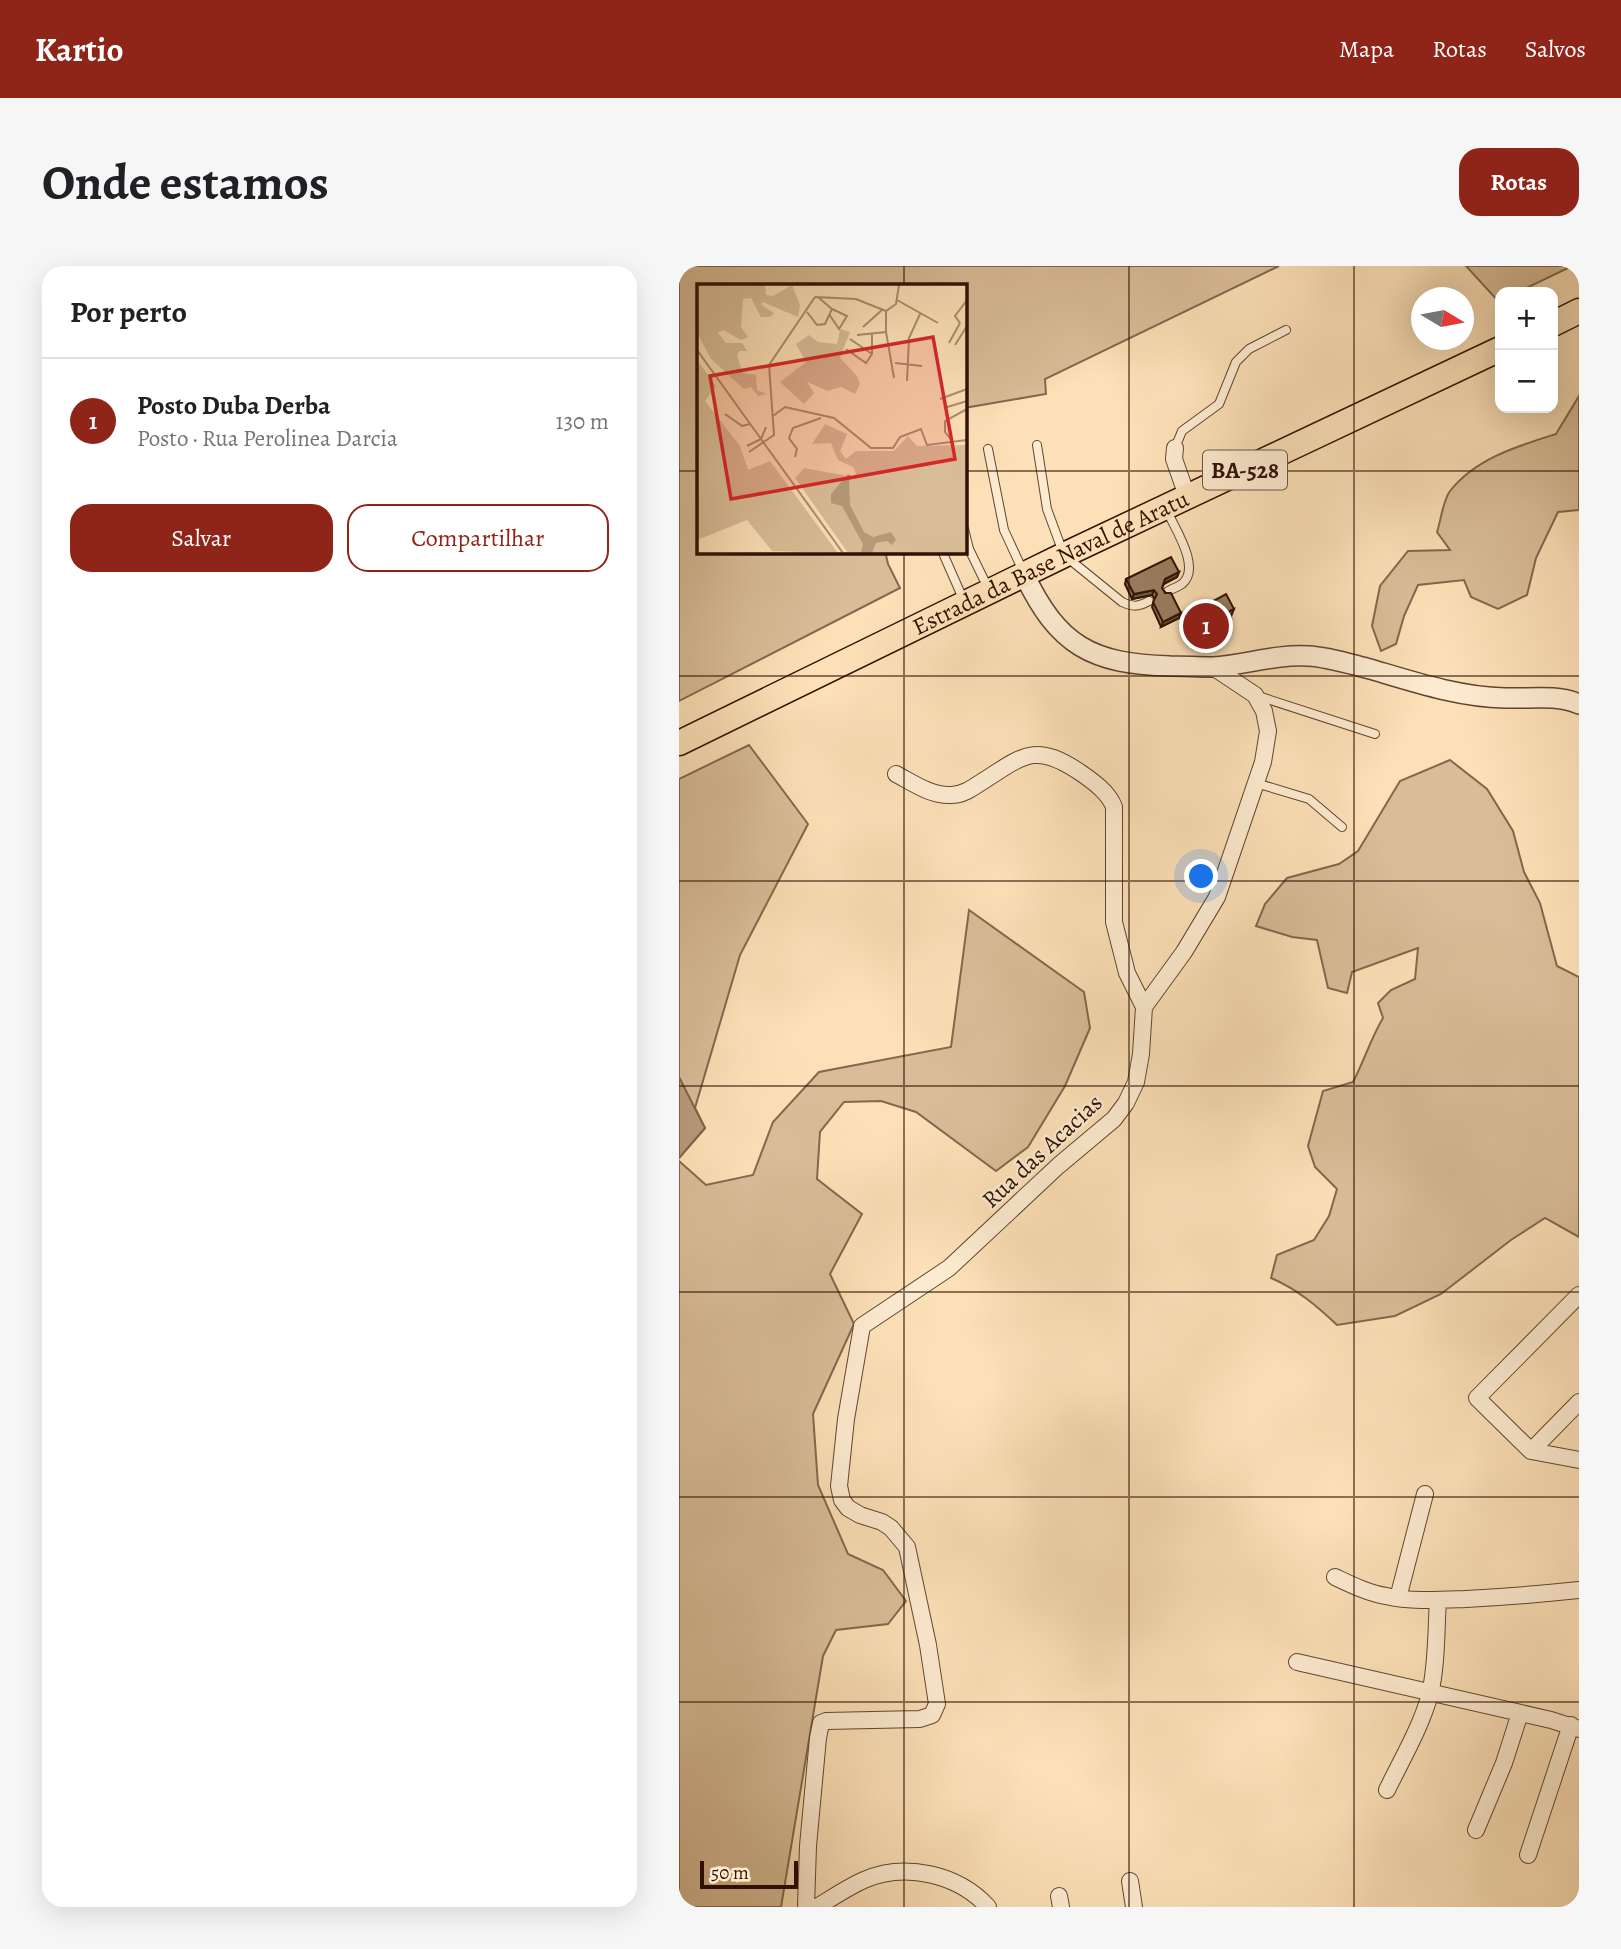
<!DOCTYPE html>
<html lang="pt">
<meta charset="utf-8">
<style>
body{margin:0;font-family:Alegreya,serif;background:#f6f6f6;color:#202124}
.controls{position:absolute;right:21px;top:21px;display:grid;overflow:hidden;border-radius:14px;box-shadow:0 7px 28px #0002}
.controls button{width:63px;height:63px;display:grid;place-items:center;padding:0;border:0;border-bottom:2px solid #e0e0e0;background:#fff;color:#202124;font:35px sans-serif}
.compass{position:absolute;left:732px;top:21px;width:63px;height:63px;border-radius:50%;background:#fff;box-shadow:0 7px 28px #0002;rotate:100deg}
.scale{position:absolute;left:21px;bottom:18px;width:98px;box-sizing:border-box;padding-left:7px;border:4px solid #301102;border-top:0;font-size:19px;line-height:24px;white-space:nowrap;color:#301102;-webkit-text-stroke:5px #fdebd0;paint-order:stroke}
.you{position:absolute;left:523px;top:611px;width:24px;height:24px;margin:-18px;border:5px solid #fff;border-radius:50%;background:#1a73e8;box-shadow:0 0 0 10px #1a73e833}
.badge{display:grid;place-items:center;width:46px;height:46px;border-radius:50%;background:#8f2418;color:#fff;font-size:23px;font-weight:700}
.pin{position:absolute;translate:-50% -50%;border:4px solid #fff;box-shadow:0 2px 7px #0006}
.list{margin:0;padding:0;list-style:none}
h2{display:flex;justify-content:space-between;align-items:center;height:91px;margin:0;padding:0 28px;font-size:30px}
h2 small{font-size:23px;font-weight:400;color:#757577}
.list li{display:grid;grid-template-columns:46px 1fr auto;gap:21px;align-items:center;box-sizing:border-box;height:126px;padding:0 28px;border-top:2px solid #e0e0e0}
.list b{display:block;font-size:26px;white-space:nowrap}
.list p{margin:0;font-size:23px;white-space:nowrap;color:#757577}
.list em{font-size:23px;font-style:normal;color:#757577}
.actions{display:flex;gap:14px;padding:21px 28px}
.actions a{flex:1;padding:16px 0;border:2px solid #8f2418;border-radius:21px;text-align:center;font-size:24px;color:#8f2418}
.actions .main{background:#8f2418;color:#fff}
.map{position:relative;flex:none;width:900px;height:1641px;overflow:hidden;border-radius:21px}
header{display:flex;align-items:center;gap:42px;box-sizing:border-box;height:98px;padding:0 35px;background:#8f2418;color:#fff}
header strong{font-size:33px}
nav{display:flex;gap:38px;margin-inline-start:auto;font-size:24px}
.intro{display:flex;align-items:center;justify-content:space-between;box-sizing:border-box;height:168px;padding:0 42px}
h1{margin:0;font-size:49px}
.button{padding:18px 32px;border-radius:21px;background:#8f2418;color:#fff;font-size:24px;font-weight:700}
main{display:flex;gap:42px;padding:0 42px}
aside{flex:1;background:#fff;border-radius:21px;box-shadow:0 7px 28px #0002}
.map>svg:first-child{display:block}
.green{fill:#d9bd98;stroke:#84674d;stroke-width:2}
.water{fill:#b79a79;stroke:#816349;stroke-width:2}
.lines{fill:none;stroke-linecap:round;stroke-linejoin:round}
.service-casing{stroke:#63452f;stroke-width:10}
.minor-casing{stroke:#63452f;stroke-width:18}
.tertiary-casing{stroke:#63452f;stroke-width:22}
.primary-casing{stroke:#301102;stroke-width:27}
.service{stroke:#fdebd0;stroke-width:8}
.minor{stroke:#fdebd0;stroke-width:16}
.tertiary{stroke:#fdebd0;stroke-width:19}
.primary{stroke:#fce0b7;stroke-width:24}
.wall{fill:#846c53;stroke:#301102;stroke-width:2}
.shaded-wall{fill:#6c5843;stroke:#301102;stroke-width:2}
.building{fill:#9a7d60;stroke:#301102;stroke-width:2}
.grid{fill:none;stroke:#301102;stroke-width:2;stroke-opacity:0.55}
.labels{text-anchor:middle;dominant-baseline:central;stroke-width:5;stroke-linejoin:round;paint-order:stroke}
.shield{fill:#fdebd0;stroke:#6e5240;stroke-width:2}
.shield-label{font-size:23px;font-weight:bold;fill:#301102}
.street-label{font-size:24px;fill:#301102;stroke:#fdebd0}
.inset-road{fill:none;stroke:#aa8d6f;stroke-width:2}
.view{fill:#d62828;fill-opacity:0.15;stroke:#d62828;stroke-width:3.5}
.inset-edge{fill:none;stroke:#301102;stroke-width:3.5}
</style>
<header>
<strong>Kartio</strong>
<nav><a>Mapa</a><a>Rotas</a><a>Salvos</a></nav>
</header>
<div class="intro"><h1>Onde estamos</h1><a class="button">Rotas</a></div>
<main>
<aside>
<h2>Por perto<small></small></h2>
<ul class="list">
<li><span class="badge">1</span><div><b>Posto Duba Derba</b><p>Posto · Rua Perolinea Darcia</p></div><em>130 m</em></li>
</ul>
<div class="actions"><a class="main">Salvar</a><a>Compartilhar</a></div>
</aside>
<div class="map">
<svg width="900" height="1641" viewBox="0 0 900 1641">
<rect width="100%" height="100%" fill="#fce0b7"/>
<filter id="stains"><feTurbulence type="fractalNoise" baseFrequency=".00286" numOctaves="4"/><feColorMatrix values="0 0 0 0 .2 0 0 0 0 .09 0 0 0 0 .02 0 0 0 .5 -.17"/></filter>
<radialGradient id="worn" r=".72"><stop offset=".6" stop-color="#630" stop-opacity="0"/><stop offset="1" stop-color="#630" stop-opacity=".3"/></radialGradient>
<path class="green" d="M0,0H600L366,113L367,128L285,142V19H19V285H206L209,298L221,322L0,435Z
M787,0H893L839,26H821L820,36Z
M900,130V244L879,246L857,292L848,329L819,343L792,331L785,314L739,319L725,350L717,378L702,385L693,360L701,320L729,285L771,284L758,266C762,254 764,234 771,225C797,192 839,180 877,168Z
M70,479L129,558L61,689L16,842L26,862L0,892V513Z
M771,494L808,523L834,565L845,606L861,637L878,700L900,711V971L866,952L832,974L762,1028L716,1050L658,1059C638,1040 618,1023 592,1012L598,989L635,974L650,950L658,923L636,901L629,880L644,825L674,816C685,795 692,772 704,752L699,737L712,724L736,713L739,682L673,706L668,727L649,722L638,674L613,671L577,660L586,638L608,612L660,598L679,585L721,515Z
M290,644L405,726L411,762L386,820L349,881L317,905L237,846L202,835L165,836L141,866L138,913L183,948L151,1008L175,1058L134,1148L139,1219L169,1288L204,1304L227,1335L209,1358L157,1364L144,1390L102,1641H0V895L27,919L74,909L94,856L140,806L272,781Z"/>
<path class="water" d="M0,811L26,862L0,892Z"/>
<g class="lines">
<g class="service-casing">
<path id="service" d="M358,179L368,243L385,289L443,336C454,341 459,341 470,335
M496,182L503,165L540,138L557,96L570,83L607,64
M309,183L325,264L344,305
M487,243C495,261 523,302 503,318C499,321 492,323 488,326
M285,263L290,283L309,322
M263,285L285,335
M579,430L696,468
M577,517L630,533L663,561"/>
</g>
<g class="minor-casing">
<path id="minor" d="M496,182L495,193L508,230
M217,508C234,517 252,530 272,529C283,529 292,523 301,517C344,490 355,475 402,507C415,516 430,527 435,541V656L448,707L465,741
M900,1029L798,1132L852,1185L900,1194
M852,1185L900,1136
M656,1311C673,1319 689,1327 707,1330C732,1336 761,1334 787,1333C825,1331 862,1328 900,1324
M719,1332L746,1228
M618,1396L872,1454L900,1463
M708,1524C723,1493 742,1461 751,1428C758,1398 757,1365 759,1334
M797,1564L825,1497L841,1447
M849,1589L892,1459
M451,1615L455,1641
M380,1630L382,1641
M127,1641L129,1580L139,1472L142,1457L147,1455L241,1453L253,1449L258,1438L249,1379L228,1281L212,1262L203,1256L181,1249L169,1242L163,1234L160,1220L167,1153L183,1060L270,1002L379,900L435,853L447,837L457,816L462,788L465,741L505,686L538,631L584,496L589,465L585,445L576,429L534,401
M138,1641C153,1632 169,1621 185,1614C226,1596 279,1608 309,1641"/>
</g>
<g class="tertiary-casing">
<path id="tertiary" d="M345,308C379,380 413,398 491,400C505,400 520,401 534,401C566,399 597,388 629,390C650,391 671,398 691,403C735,416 780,431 826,432C850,433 877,428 900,438"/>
</g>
<g class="primary-casing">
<g id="primary">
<path d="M874,58L900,45"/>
<path id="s1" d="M0,477L385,289L821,83"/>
</g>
</g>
<use href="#service" class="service"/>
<use href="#minor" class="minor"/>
<use href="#tertiary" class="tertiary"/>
<use href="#primary" class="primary"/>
</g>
<path class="wall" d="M500,306L498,311L485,318L483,322L502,347L500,352L482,361L473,341L476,333L473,329L453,333L446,318L447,313Z
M516,345L551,353L520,369L513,355Z"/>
<path class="shaded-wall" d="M500,306L498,311L484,318L486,313Z
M475,324L473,329L453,333L455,328Z
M555,343L551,353L520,369L524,359Z
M502,347L500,352L482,361L484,356Z"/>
<path class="building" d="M492,291L500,306L486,313L483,322L486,327H492L502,347L484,356L474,336L478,328L475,324L455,328L447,313Z
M547,328L555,343L524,359L516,345Z"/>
<path class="grid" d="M225,0V19M450,0V1641M675,0V1641M0,205H19M285,205H900M225,285V1641M0,410H900M0,615H900M0,820H900M0,1026H900M0,1231H900M0,1436H900"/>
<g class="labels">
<rect class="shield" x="524" y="184.5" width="84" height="39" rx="5"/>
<g class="shield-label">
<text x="566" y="204">BA-528</text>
</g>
<g class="street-label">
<text stroke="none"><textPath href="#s1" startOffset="413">Estrada da Base Naval de Aratu</textPath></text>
<text transform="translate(363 885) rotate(-43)">Rua das Acacias</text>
</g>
</g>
<g transform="translate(18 18)">
<rect width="270" height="270" fill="#fce0b7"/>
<path d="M0,1H68L69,11L76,12L95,1L103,21L101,33L66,18L64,21L77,29L73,33H64L54,14L46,15L44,43L51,53L44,56L26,46L21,49L29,59H45L50,67H42L40,72L46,89L59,91L60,106L70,110L61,112L54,103L47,105L14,75L0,49ZM143,45L153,48L143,74L160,92L163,100L158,110L144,103L131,107L110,98L117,109L107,120L83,98L109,78L99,60L112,51L121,58L140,60ZM0,76L19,102L8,117L43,162L51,186L73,177L141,269L75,267L50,236L0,256ZM128,140L150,150L143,167L149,175L159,167H197L211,152L220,162L269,161V269H151L98,194L107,184L156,193L159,189L156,183L141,176L134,159L115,160Z" fill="#d9bd98"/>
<path d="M151,190L156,193L152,196L153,221L167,248L176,253L194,248L199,256L195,261L190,257L179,259L175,269H164L166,260L145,222L134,219V210Z" fill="#b79a79"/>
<path class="inset-road" d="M118,13L159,15L189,27L199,20L202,1M200,16L241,39M110,28L120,41L128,40L135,25L122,14M132,30L142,45L150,32L135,25M263,39L258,32L270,16M166,43L185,26M189,48L197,94M160,51L189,48V27M153,55L175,70M252,59L263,39M258,61L270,42M149,65L169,79L175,70V50M0,66L146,269M270,71V104M198,79L225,82M210,97L212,54L223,30M243,115L270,105M247,124L270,117M28,130L45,142L53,140M76,132L88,123L137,134L174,164H196L203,153L224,145L230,161L270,156M256,158L248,148V137L270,125M50,162L64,155L69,143M52,168L77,151L72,81L118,13M98,173L100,165L92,154L96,144L124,134"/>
<path class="view" d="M236,53L258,175L34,215L13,92Z"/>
<rect width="270" height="270" class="inset-edge"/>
</g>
<rect width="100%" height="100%" filter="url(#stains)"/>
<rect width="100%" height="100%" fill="url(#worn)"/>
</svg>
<div class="controls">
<button>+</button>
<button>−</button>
</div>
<svg class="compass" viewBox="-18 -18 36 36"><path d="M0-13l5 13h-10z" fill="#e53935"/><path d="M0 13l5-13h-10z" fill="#757577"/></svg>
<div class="scale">50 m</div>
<div class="you"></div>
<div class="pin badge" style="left:527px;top:360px">1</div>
</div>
</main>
